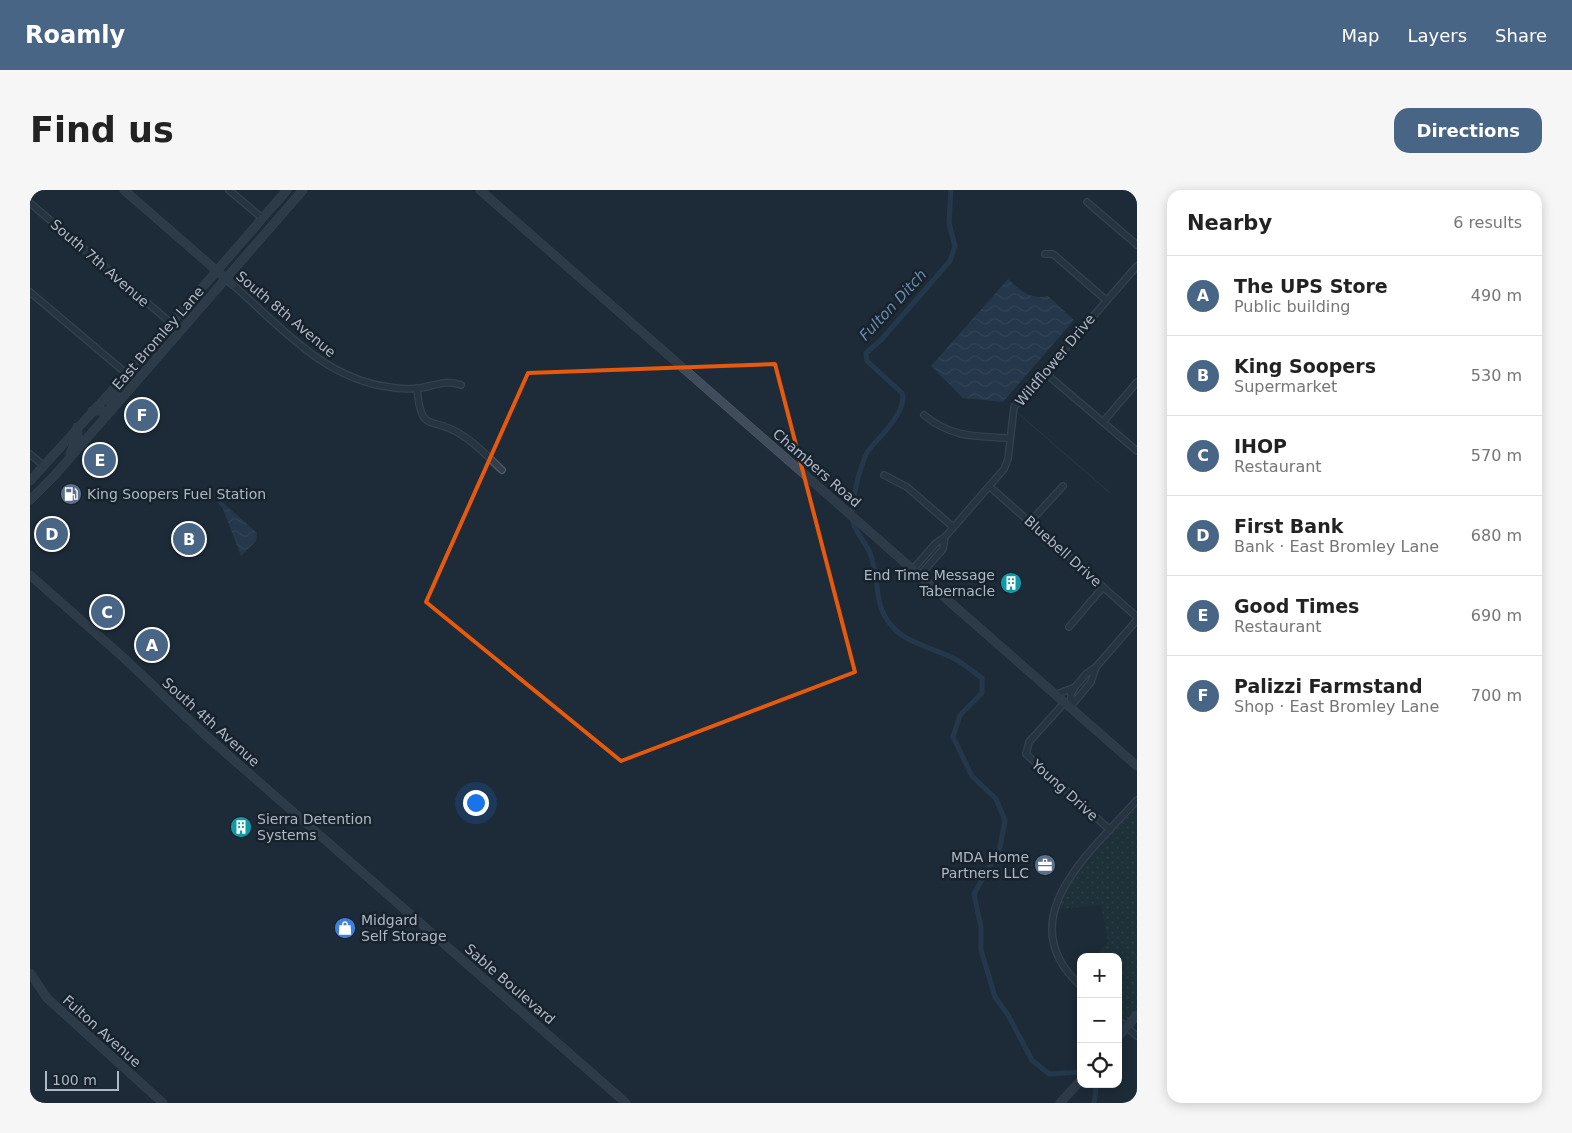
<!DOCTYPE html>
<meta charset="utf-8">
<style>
body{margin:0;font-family:"DejaVu Sans",sans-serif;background:#f6f6f6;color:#222}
.controls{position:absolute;right:15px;bottom:15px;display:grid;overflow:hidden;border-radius:10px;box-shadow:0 2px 12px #0003}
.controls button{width:45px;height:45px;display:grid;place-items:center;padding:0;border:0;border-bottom:1px solid #e0e0e0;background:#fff;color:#222;font:25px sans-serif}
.scale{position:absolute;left:15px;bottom:12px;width:74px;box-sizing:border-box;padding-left:5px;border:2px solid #acb8c6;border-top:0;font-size:14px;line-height:18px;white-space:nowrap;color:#acb8c6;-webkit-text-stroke:4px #18222d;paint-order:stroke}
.you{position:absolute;left:445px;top:612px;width:18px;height:18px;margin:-12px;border:4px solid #fff;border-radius:50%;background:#1a73e8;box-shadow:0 0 0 8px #1a73e833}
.badge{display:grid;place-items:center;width:32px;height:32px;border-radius:50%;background:#496585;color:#fff;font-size:16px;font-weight:700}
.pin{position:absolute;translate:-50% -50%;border:2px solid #fff;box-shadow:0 1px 5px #0006}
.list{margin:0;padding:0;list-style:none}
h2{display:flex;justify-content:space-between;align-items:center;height:65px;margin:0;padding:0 20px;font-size:21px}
h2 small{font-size:16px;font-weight:400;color:#767676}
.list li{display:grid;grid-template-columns:32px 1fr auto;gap:15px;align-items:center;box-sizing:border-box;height:80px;padding:0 20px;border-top:1px solid #e0e0e0}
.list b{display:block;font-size:19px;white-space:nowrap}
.list p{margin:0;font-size:16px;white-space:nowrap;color:#767676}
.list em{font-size:16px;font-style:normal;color:#767676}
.icon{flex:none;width:28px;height:28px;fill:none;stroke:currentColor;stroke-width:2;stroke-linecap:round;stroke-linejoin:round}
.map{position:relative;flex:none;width:1107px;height:913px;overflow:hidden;border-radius:15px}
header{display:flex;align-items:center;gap:30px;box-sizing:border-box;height:70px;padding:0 25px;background:#496585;color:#fff}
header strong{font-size:24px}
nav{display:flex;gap:28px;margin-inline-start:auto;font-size:18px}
.intro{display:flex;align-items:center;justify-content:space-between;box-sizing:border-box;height:120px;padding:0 30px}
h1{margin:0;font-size:35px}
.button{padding:12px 22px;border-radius:15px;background:#496585;color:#fff;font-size:18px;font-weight:700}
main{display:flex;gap:30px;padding:0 30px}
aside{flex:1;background:#fff;border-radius:15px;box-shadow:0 2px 12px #0003}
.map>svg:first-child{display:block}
.grass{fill:url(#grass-dots)}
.water{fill:url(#water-waves)}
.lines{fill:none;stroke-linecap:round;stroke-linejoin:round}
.stream{stroke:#2f465f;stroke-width:1}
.canal{stroke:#2f465f;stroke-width:5}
.street-casing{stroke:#4f5b67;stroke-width:8}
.secondary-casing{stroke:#4f5b67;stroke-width:9}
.street{stroke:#323d49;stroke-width:5.5}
.secondary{stroke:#404c5c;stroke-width:8}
.marked{fill:none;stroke:#e8590c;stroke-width:4;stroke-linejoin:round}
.labels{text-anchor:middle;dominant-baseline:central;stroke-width:5;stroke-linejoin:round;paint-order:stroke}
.street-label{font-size:14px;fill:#acb8c6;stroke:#18222d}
.poi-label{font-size:14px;fill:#acb8c6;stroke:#18222d;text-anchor:start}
.water-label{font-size:15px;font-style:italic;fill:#6a8bac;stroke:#18222d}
</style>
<header>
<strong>Roamly</strong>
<nav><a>Map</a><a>Layers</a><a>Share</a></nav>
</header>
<div class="intro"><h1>Find us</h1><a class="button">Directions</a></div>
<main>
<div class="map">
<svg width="1107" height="913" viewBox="0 0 1107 913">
<defs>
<pattern id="grass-dots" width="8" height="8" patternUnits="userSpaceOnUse" patternTransform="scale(1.25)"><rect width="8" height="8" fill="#203839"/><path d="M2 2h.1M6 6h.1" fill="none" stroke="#3e5354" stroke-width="1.8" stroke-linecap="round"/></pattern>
<pattern id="water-waves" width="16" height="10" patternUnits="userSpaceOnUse" patternTransform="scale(1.25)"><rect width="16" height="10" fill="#2f465f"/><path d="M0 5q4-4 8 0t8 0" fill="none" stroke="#4a5f74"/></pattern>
</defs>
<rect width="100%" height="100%" fill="#1e2b38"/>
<path class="grass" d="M1107,616V821L1096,833L1088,825V767H1063L1078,752L1071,715L1029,719C1042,679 1079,648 1107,616Z"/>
<path class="water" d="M978,89C991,100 999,110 1018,106L1044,130L973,212L933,208L901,176Z
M190,310L227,343L226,351L211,366L193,319L188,313Z"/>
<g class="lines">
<path class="stream" d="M989,224L1079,302"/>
<path class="canal" d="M921,0L919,33L925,56L920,71L851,150L836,163L837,171L872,203C878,219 852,245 841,257C831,269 819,317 823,333C826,343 836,353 840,363C852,393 840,419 869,443C881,453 906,460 921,467C932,472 942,481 952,488V503L930,525L923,547L942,586L966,609L975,630L970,658L944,704L951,737V760L965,807L978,825L1002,870L1019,884L1051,882
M1064,894L1066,898L1064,913"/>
<g class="street-casing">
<path id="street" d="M199,0L232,28
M1057,12L1107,55
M0,13L141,133
M1015,64H1023L1076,110
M202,94C249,135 294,189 359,197C369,199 380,199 390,198C404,196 417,189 431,195
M0,102L97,184
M1014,182L1107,261
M387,198C391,246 402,225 430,244C446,253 459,268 472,280
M894,225C922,248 945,246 979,248
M1073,232L1107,192
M0,264L14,276
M854,285L877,297L923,337
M959,296L1107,427
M1000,332L1033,296
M884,378L906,353L915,347L974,279L978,269L984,217L1107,76
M891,384L913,359L915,347
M1039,437L1073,397
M1027,504L1043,498
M1035,512L999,552L996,564L1080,640
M1041,516L1061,492L1066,477
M1041,517V504L1045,497L1056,484L1066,477L1107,430
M1051,796C977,729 1062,661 1107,610
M1088,830L1107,846"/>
</g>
<g class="secondary-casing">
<path id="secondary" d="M94,0L202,94
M450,0L1107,576
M62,221H81V211L87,198
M40,264L48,246L47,237
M0,291L97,184L257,0
M0,310L25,285L273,0
M0,385L94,468L173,543L596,913
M0,783L17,808L133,913
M1088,847L1107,825
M1030,913L1051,890"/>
</g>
<use href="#street" class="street"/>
<use href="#secondary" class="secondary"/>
</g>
<path d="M0 0H1107V913H0ZM745,174L825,482L591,571L396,412L498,183Z" fill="#1e2b38" fill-opacity=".55" fill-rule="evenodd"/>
<path class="marked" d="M745,174L825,482L591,571L396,412L498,183Z"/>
<defs>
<g id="fuel-disc" transform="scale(1.125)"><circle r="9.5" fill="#5c6f8a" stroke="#18222d"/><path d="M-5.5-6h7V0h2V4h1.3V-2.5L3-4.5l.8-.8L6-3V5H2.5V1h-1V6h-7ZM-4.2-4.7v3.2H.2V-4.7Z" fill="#fff"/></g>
<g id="building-disc" transform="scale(1.125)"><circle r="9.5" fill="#0f9aa8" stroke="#18222d"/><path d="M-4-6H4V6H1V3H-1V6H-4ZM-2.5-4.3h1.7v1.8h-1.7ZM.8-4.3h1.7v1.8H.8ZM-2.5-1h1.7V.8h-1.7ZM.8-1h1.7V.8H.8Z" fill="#fff"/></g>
<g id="office-disc" transform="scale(1.125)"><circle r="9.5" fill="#5c6f8a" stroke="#18222d"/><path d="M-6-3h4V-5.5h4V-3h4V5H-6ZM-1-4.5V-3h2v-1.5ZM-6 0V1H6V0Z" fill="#fff"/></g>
<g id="shop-disc" transform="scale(1.125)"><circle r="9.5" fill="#3f7fe0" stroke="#18222d"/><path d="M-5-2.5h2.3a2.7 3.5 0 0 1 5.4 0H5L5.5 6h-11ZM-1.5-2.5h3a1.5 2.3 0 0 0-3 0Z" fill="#fff"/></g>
</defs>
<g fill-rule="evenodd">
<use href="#fuel-disc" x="41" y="304"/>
<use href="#building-disc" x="981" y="393"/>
<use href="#building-disc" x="211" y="637"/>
<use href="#office-disc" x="1015" y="675"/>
<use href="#shop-disc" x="315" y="738"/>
</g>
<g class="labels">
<g class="street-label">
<text transform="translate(70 73) rotate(41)">South 7th Avenue</text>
<text transform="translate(256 124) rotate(40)">South 8th Avenue</text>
<text transform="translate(128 148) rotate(-49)">East Bromley Lane</text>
<text transform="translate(1025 170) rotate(-50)">Wildflower Drive</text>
<text transform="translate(787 278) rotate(41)">Chambers Road</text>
<text transform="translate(1033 361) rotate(42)">Bluebell Drive</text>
<text transform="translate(181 532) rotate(42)">South 4th Avenue</text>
<text transform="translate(1035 600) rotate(42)">Young Drive</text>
<text transform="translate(480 794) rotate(41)">Sable Boulevard</text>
<text transform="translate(72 841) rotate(42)">Fulton Avenue</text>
</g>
<g class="poi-label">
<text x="57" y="304">King Soopers Fuel Station</text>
<text x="965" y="385" text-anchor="end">End Time Message<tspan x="965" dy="16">Tabernacle</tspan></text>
<text x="227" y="629">Sierra Detention<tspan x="227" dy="16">Systems</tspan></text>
<text x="999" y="667" text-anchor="end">MDA Home<tspan x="999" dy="16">Partners LLC</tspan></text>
<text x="331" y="730">Midgard<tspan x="331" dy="16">Self Storage</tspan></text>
</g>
<g class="water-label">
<text transform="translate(863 115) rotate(-47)">Fulton Ditch</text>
</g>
</g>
</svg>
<div class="controls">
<button>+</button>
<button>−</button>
<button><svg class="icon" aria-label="locate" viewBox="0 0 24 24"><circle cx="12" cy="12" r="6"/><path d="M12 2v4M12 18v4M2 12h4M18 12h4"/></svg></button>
</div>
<div class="scale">100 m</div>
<div class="you"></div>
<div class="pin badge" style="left:122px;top:455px">A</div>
<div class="pin badge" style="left:159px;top:349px">B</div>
<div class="pin badge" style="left:77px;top:422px">C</div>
<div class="pin badge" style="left:22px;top:344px">D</div>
<div class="pin badge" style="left:70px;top:270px">E</div>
<div class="pin badge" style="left:112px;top:225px">F</div>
</div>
<aside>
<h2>Nearby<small>6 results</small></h2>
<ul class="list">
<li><span class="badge">A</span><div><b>The UPS Store</b><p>Public building</p></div><em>490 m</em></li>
<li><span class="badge">B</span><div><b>King Soopers</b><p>Supermarket</p></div><em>530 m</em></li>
<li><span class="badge">C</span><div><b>IHOP</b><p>Restaurant</p></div><em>570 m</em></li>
<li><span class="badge">D</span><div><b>First Bank</b><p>Bank · East Bromley Lane</p></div><em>680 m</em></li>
<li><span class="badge">E</span><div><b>Good Times</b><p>Restaurant</p></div><em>690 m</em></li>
<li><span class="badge">F</span><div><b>Palizzi Farmstand</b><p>Shop · East Bromley Lane</p></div><em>700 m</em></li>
</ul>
</aside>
</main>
